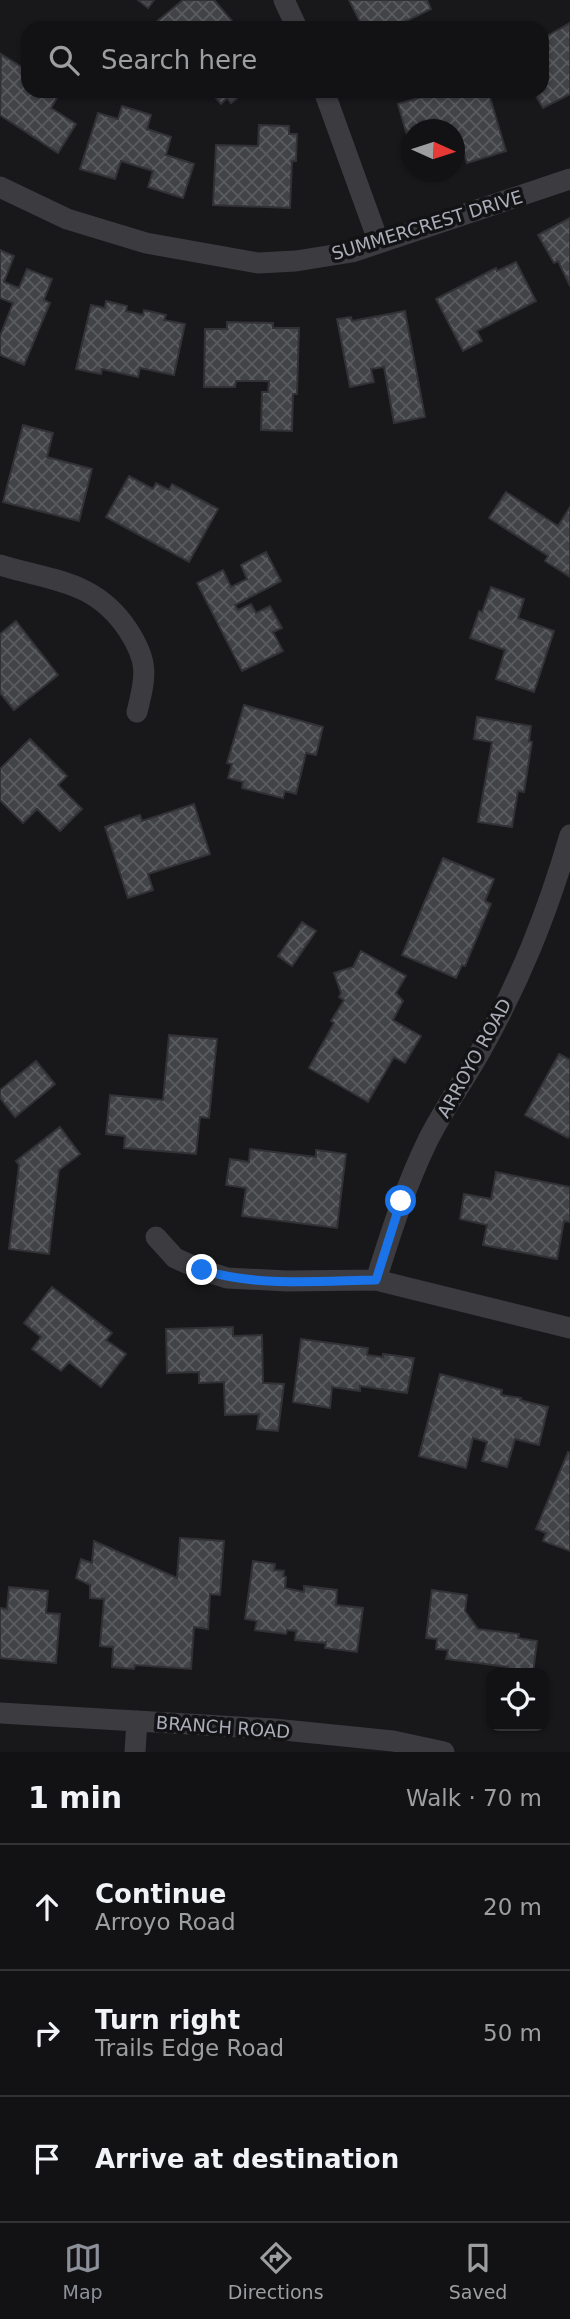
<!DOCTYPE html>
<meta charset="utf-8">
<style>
body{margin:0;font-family:"DejaVu Sans",sans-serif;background:#1f2022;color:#f1f3f6}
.controls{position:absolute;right:21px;bottom:21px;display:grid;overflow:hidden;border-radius:14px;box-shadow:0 2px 5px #0004}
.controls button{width:63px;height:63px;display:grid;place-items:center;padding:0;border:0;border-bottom:2px solid #313234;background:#121214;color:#f1f3f6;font:35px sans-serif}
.compass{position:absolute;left:402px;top:119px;width:63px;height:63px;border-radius:50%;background:#121214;box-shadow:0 2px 5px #0004;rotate:93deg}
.stop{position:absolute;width:21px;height:21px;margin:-16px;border:5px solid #1a73e8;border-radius:50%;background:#fff}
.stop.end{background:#1a73e8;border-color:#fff;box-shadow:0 2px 7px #0008}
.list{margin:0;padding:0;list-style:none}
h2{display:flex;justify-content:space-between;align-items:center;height:91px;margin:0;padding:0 28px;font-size:30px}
h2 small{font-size:23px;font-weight:400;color:#9c9ea0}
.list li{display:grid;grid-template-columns:46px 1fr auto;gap:21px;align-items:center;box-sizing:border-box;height:126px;padding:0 28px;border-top:2px solid #313234}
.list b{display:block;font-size:26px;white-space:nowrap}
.list p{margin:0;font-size:23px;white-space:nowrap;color:#9c9ea0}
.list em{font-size:23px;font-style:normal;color:#9c9ea0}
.icon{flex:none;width:38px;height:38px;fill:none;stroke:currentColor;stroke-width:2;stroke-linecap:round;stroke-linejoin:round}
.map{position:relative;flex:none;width:570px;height:1752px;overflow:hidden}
.search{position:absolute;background:#121214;box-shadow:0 2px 5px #0004;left:21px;right:21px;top:21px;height:77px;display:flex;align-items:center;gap:18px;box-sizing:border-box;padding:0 24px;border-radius:21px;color:#9c9ea0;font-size:26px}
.sheet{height:469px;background:#121214}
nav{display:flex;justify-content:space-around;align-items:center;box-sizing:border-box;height:98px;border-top:2px solid #313234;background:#121214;font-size:19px;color:#9c9ea0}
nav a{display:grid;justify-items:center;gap:4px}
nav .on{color:#8c9099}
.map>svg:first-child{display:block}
.building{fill:url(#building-cross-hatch);stroke:#323236;stroke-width:2}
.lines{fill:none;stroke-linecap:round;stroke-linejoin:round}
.street{stroke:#3b3b40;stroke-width:21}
.route{stroke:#1a73e8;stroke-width:9}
.labels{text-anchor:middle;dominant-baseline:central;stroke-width:7;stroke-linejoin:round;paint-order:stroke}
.street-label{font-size:18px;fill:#abaeb9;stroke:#131315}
</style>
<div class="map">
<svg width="570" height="1752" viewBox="0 0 570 1752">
<defs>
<pattern id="building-cross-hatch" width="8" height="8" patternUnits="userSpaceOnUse" patternTransform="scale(1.75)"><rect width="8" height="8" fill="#424347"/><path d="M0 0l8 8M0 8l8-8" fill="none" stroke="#5b5c5f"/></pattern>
</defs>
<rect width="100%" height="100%" fill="#18181a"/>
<path class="building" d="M138,0H154L148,8Z
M183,0H214L238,28H149Z
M349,0H427L431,9L392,28H363Z
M570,23V94L543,108L533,91H542V39Z
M1,54L28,71V91H61L51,108L76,124L58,153L0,115Z
M210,91H246L231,103L227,98L221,104Z
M442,91H488L506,151L467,163L461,143L454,145V130H412V153L398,104Z
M122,106L151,115L147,129L171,137L166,155L194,164L183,198L148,187L153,171L121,161L115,179L80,169L98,113L118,119Z
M259,125L289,126V134H297L296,161H292L290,208L213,205L216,145L258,146Z
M570,218V286L558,261L554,263L538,235Z
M0,250L14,256L4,282L19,288L27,269L52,279L44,300L50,303L24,365L0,355V336L13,303L0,298Z
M516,262L536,301L477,331L482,341L463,351L436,299L496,268L497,271Z
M106,301L127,306L126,311L143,315L144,310L166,315L164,320L185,324L174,375L140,368L138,377L102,369L101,374L76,369L91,305L105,308Z
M405,311L425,417L394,423L384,367L371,369L374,382L350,387L337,319L351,317L352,321Z
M227,322L273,323V328H299L297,394H293L292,431L261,430L262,392H268L269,381H236L235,387H204L205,329H227Z
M23,425L53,433L47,457L92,469L79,521L3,502Z
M129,476L153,489L156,483L169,490L172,484L218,509L189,562L106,517Z
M506,492L558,526L570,507V577L545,561L548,556L489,518Z
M266,552L281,581L235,605L238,610L251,604L256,613L270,606L282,628L273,632L283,651L242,671L197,583L223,570L231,587L247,579L241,565Z
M491,587L524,599L518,618L554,631L534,692L496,679L505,650L470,638L479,611L482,612Z
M16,621L58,675L14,710L0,693V634Z
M244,705L323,727L316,755L306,753L296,794L285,791L283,798L242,788L243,782L228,778L232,764L227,763Z
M477,717L531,726L529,741L532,742L524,792L518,791L512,827L478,822L492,742L474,739Z
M30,739L67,776L58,785L82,809L60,831L37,809L23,823L0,800V769Z
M194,804L210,854L148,874L153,890L128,898L105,827L140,815L142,821Z
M443,858L494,879L485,901L491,904L465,966L462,965L456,978L402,955Z
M302,922L316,931L292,966L278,956Z
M361,951L406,976L396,993L403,1001L393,1020L421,1036L405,1063L394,1057L368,1102L309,1068L334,1023L331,1021L344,1000L339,997L341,993L334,973L353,967Z
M169,1035L217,1039L209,1118L200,1117L196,1154L124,1148L125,1136L106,1134L110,1095L163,1100Z
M559,1054L570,1060V1135L568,1138L525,1115Z
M36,1061L55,1084L15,1117L0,1098V1090Z
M60,1127L80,1154L59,1170L49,1254L9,1249L19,1165L16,1161Z
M250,1149L316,1157V1150L346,1154L337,1228L242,1216L246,1188L226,1185L230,1159L249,1162Z
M496,1172L570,1187V1222L564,1221L557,1259L483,1245L487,1225L460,1219L464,1194L491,1199Z
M52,1287L112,1333L106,1340L126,1354L101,1387L69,1362L61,1371L32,1349L41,1337L24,1323Z
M233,1327V1336L262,1335L263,1383L284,1384L278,1431L257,1429L259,1414L225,1415L224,1382L199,1383V1372L167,1373L166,1329Z
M301,1339L368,1348L367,1355L383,1357V1354L414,1358L407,1393L360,1386V1391L332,1387L330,1408L293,1402Z
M440,1374L502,1390L501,1395L521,1398L520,1400L548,1407L539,1445L515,1439L507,1467L482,1461L487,1442L473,1438L466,1468L419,1456Z
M568,1452L570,1453V1551L543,1541L546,1533L536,1529Z
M180,1538L224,1541L220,1595L210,1594L208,1629L194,1627L191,1669L135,1665L134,1669L112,1667L113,1647L100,1646L104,1599L90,1598V1585L76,1578L81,1559L92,1563L94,1541L177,1578Z
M253,1561L275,1564L274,1570L284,1571L283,1576L286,1577L285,1588L304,1592V1586L337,1590L336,1605L363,1608L357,1652L325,1648L326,1642L324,1643L295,1640L296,1631L287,1630L286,1634L255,1630L257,1621L245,1619Z
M9,1587L48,1591L46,1613L60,1614L56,1663L0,1658V1608L7,1609Z
M432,1590L467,1595L465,1611L478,1629L519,1634L518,1638L537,1641L533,1673L508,1670V1667L446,1659L448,1650L436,1649L437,1639L426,1638Z"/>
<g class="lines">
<path class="street" d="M284,0L297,28
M324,91L379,243
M0,187L67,219L146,243L258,263L296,261L352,252L570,179
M0,565C52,581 95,580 128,630C149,662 146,676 137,712
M156,1237L175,1258L202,1270L227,1278L287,1281L376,1280L570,1328
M376,1280C391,1232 406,1185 428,1140C443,1110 463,1082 480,1052C520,981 547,914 570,835
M0,1713L274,1729L393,1741L444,1752
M135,1752L137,1721"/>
</g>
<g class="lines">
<path class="route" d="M202,1270C257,1287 319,1281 376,1280L401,1201"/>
</g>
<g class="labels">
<g class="street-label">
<text transform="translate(427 225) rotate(-17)">SUMMERCREST DRIVE</text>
<text transform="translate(474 1058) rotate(-61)">ARROYO ROAD</text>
<text transform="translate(223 1727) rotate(4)">BRANCH ROAD</text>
</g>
</g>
</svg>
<div class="controls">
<button><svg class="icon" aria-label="locate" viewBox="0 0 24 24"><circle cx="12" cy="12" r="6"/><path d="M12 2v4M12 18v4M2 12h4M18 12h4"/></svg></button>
</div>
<svg class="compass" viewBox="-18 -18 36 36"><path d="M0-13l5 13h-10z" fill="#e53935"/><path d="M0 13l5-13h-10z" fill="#9c9ea0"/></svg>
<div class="stop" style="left:401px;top:1201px"></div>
<div class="stop end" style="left:202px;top:1270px"></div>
<div class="search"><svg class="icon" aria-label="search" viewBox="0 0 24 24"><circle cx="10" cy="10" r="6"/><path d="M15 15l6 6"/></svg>Search here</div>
</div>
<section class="sheet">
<h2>1 min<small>Walk · 70 m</small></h2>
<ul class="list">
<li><svg class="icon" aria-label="ahead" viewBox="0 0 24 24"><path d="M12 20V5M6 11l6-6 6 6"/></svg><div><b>Continue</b><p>Arroyo Road</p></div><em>20 m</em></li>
<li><svg class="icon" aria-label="right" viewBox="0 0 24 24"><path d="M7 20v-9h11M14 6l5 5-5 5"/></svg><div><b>Turn right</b><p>Trails Edge Road</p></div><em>50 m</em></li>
<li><svg class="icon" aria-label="arrive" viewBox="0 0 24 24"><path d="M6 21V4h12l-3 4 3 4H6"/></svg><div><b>Arrive at destination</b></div></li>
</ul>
</section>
<nav>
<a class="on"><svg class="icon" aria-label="map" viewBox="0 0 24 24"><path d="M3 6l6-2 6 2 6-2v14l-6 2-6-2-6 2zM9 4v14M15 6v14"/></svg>Map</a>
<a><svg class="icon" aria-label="directions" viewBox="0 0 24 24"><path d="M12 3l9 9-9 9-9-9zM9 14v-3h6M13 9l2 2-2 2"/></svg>Directions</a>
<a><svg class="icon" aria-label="saved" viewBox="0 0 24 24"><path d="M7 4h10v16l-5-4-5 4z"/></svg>Saved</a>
</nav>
